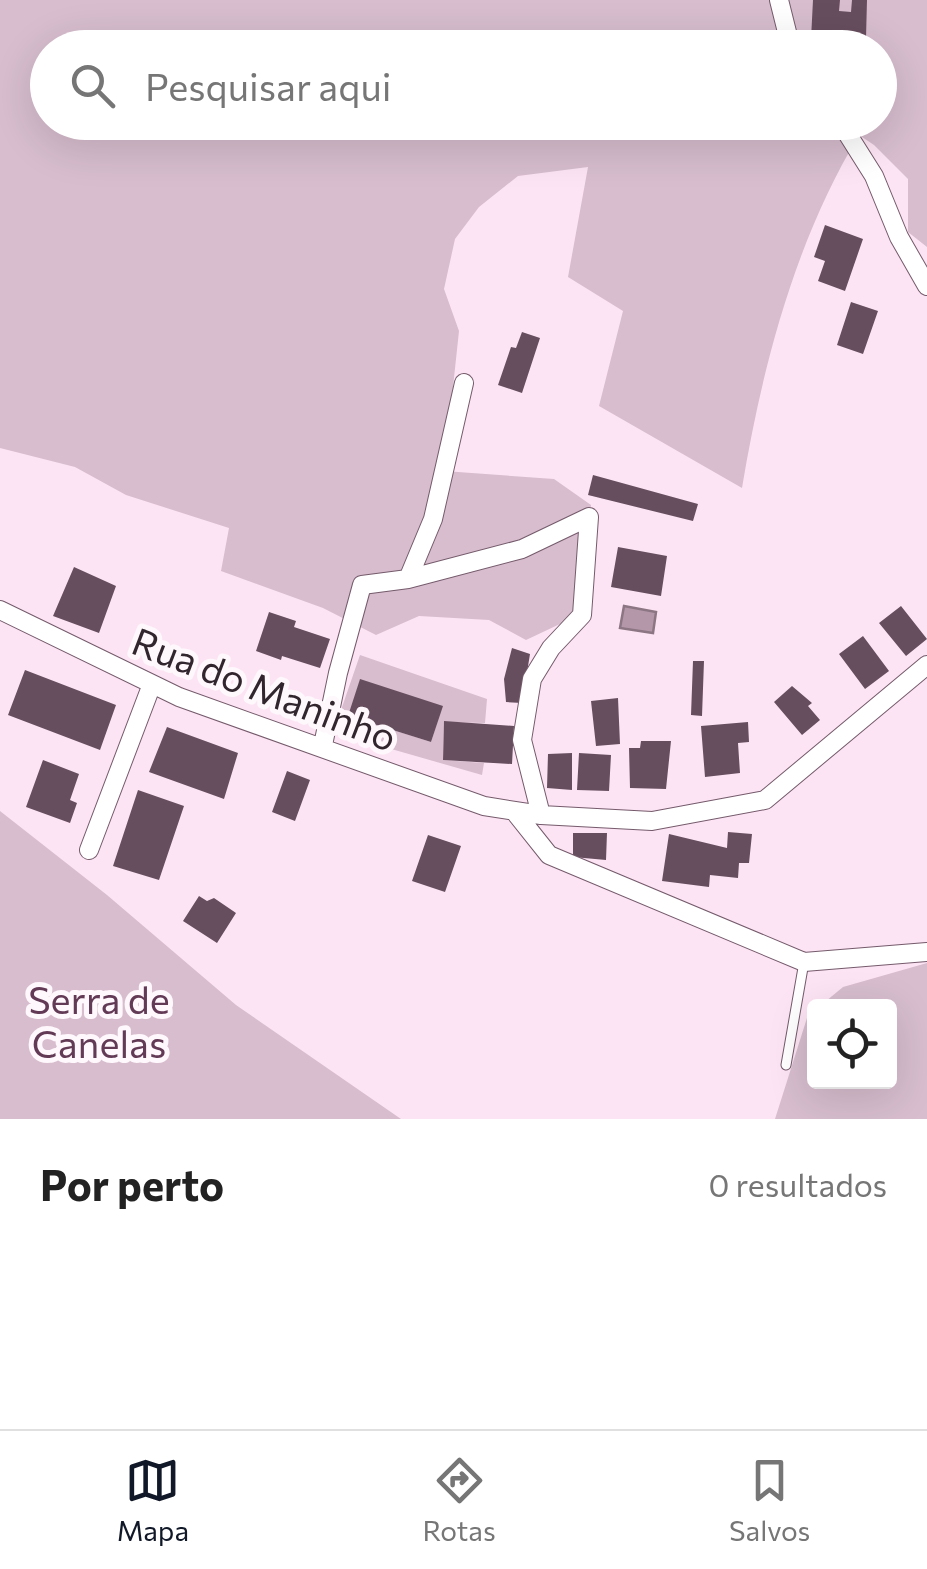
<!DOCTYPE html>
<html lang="pt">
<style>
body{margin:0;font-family:Commissioner,sans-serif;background:#f6f6f6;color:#222}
.controls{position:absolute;right:30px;bottom:30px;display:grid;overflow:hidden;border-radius:10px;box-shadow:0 10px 40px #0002}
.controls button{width:90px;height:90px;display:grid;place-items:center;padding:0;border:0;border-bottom:2px solid #e0e0e0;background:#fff;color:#222;font:50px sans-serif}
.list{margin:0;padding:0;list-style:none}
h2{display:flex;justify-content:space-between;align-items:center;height:130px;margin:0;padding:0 40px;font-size:42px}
h2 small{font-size:32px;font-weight:400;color:#767676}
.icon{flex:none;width:55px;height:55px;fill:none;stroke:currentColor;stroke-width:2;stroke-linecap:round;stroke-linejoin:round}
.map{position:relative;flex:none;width:927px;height:1119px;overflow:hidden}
.search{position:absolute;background:#fff;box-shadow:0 10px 40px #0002;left:30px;right:30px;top:30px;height:110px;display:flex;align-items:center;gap:25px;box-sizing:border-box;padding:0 35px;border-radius:55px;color:#767676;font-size:38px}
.sheet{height:310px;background:#fff}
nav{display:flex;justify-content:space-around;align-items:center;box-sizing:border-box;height:140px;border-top:2px solid #e0e0e0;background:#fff;font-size:28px;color:#767676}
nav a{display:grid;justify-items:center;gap:5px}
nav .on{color:#111827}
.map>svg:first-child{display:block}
.green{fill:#d7bdce;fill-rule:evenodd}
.water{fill:#b498aa;stroke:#8d7684;stroke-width:2.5}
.building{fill:#674e5f}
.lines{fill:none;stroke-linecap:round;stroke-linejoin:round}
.service-casing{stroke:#745a6b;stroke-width:11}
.minor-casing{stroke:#745a6b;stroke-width:20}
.service{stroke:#fff;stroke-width:9}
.minor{stroke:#fff;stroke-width:18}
.labels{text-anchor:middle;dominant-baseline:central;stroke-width:10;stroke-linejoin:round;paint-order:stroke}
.street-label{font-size:38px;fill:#31262d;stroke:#fef7fb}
.park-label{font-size:38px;fill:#633a56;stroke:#fef7fb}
</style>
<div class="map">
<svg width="927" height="1119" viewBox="0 0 927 1119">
<rect width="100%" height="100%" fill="#fde4f4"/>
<path class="green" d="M0,0H927V247L908,232V179L874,145L859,135C795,241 762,367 742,488L599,406L623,311L568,277L588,167L518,176L479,207L455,239L444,289L459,331L444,471L554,479L591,505L579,615L526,640L489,620L419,616L376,635L323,608L221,571L229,528L126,495L75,467L0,448ZM48,48H880V122H48Z
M360,655L487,699L485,723L444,722L443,760L484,763L482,775L339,734L341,710ZM360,680L442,707L431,742L349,716Z
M0,811L107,895L236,1005L401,1119H0Z
M927,963V1119H775L807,1018L814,1011V1082H890V1006H820L843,987Z"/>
<path class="water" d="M624,606L656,612L653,633L620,628Z"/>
<path class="building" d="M813,0H840L839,11L851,12L852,0H867L866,38L811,39Z
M825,225L863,239L845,291L818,281L825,261L814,257Z
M851,302L878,311L863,354L837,345Z
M522,332L540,338L522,393L498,385L511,347L516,348Z
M593,475L698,504L693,521L588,495Z
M618,547L667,556L661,596L611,587Z
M74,567L116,586L99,633L53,616Z
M901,606L927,639L906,656L879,623Z
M269,612L296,621L294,627L330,639L320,668L282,656L281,660L256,651Z
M863,636L889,671L865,689L839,654Z
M512,648L530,654L522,703L506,702L504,679Z
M693,661H704L702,716L691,715Z
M25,670L116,705L100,750L8,715Z
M360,679L443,706L431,742L348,716Z
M792,686L812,703L808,706L820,720L802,735L774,702Z
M618,698L620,744L596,746L591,701Z
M444,721L514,726L512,764L443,760Z
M748,722L749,742L738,743L740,773L705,777L701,726Z
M167,727L238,753L224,799L149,772Z
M641,741H671L666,789L630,788L629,748H640Z
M572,753V790L547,788L548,754Z
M579,753L611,755L609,791L577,790Z
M43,760L79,774L70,800L77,803L70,823L26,807Z
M287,771L310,780L295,821L272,812Z
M138,790L184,806L159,880L113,866Z
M728,832L752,834L749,863H739L738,878L710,875L709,887L662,881L669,834L727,848Z
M573,833H607L606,860L573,857Z
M428,835L461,846L445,892L412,881Z
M199,896L207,901L214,898L236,913L217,943L183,921Z"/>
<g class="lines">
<g class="service-casing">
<path id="service" d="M786,1065L804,962"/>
</g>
<g class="minor-casing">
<path id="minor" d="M779,0L791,48
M840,122L874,176L899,237L927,286
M408,579L522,549L589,517L582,615L551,648L532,679L522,740L541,815
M0,610L179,697L484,806L541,815L652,821L765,800L927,665
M323,745L338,673L362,585L408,579L433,519L464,383
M514,811L549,855L804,962L927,952
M89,850L152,684"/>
</g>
<use href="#service" class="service"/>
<use href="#minor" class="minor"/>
</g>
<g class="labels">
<g class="street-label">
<text transform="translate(265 688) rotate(21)">Rua do Maninho</text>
</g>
<g class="park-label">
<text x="99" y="998">Serra de<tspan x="99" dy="44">Canelas</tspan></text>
</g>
</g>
</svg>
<div class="controls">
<button><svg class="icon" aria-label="locate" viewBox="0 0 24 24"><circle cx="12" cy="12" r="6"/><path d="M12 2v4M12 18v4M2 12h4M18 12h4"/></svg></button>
</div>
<div class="search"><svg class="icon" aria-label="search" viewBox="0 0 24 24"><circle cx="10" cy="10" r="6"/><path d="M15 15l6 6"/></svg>Pesquisar aqui</div>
</div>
<section class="sheet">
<h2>Por perto<small>0 resultados</small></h2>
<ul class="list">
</ul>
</section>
<nav>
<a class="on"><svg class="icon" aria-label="map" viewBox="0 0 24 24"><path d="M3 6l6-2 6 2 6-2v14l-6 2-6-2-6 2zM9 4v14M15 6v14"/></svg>Mapa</a>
<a><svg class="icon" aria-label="directions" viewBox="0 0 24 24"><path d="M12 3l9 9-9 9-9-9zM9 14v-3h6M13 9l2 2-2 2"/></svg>Rotas</a>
<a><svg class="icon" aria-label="saved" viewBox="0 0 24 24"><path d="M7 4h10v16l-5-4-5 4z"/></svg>Salvos</a>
</nav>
